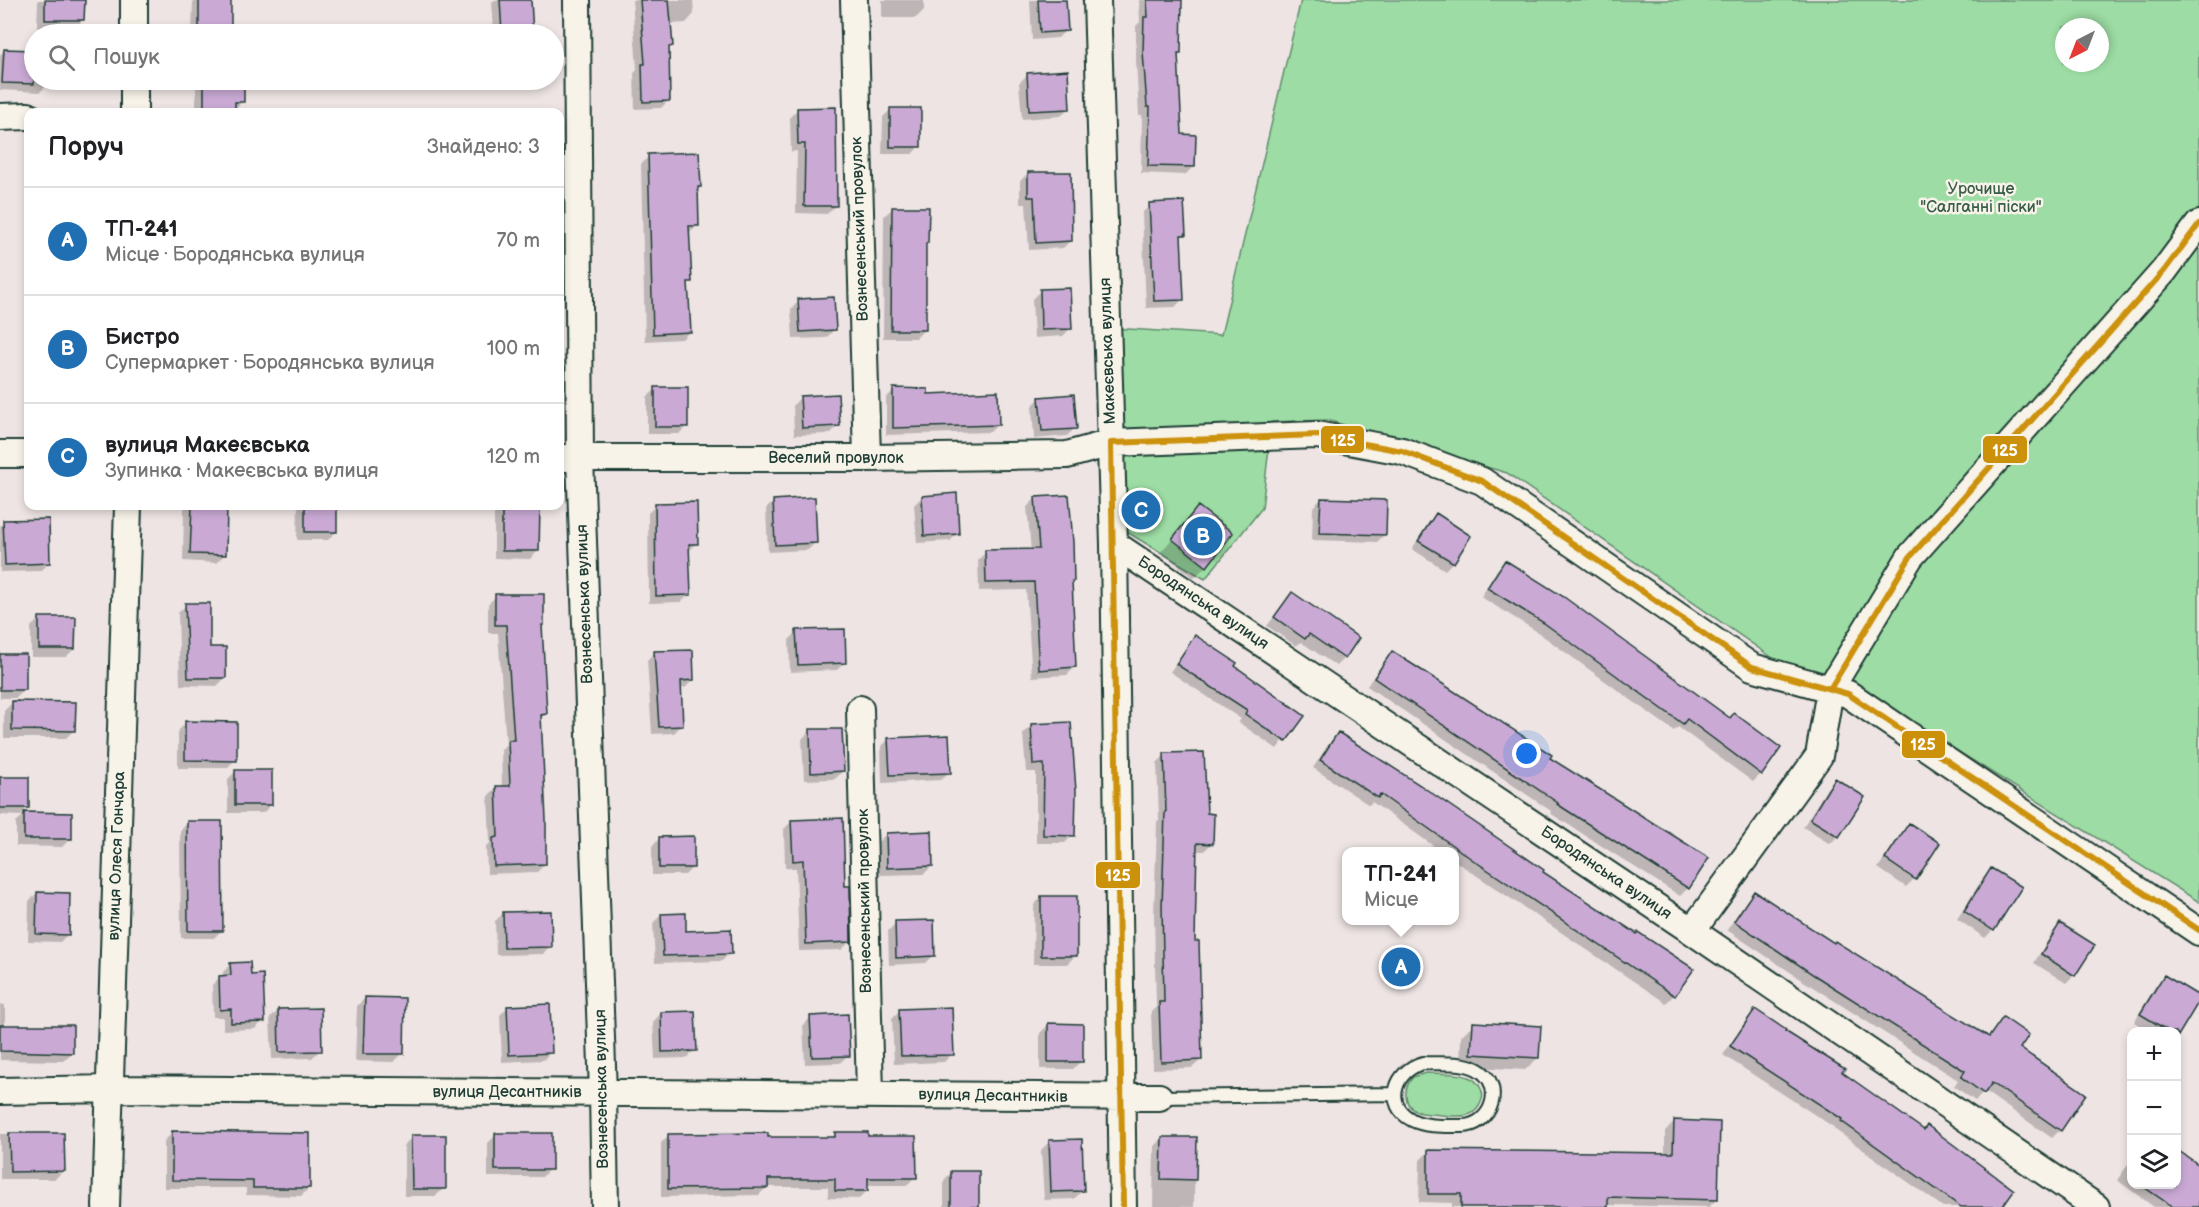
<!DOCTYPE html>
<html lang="uk">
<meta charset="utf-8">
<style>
body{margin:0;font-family:"Balsamiq Sans",sans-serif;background:#f6f6f6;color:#202124}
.controls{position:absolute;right:18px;bottom:18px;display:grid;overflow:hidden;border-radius:12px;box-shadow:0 3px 9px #0003}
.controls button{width:54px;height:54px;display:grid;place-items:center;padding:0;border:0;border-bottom:2px solid #e0e0e0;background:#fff;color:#202124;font:30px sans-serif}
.compass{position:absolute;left:2055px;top:18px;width:54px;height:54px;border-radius:50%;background:#fff;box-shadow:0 3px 9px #0003;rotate:222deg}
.you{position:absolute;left:1527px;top:754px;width:21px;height:21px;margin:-15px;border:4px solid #fff;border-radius:50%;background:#1a73e8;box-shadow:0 0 0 9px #1a73e833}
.badge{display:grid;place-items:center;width:39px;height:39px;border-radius:50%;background:#1f6fb2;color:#fff;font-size:20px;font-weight:700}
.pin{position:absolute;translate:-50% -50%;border:3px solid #fff;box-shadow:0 2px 6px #0006}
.popup{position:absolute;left:1342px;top:847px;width:117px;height:78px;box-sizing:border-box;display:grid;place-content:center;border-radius:12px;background:#fff;filter:drop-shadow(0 2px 4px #0005);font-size:20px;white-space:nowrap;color:#757577}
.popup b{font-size:22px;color:#202124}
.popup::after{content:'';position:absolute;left:50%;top:100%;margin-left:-12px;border:12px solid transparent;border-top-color:#fff}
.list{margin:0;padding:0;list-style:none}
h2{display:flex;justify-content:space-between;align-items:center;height:78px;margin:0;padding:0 24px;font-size:26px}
h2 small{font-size:20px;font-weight:400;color:#757577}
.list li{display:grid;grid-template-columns:39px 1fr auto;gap:18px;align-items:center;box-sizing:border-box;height:108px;padding:0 24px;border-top:2px solid #e0e0e0}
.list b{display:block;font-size:22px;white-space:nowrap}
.list p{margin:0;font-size:20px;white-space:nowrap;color:#757577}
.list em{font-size:20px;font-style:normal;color:#757577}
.icon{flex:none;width:33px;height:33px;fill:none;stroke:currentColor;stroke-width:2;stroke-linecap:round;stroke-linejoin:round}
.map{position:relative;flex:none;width:2199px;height:1207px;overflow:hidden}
.search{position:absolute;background:#fff;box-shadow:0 3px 9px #0003;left:24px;top:24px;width:540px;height:66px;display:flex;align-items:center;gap:15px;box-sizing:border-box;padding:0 21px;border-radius:33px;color:#757577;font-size:22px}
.panel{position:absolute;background:#fff;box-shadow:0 3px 9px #0003;left:24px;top:108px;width:540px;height:402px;border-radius:12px}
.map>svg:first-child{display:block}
.green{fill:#9ddca4;stroke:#5e8c6c;stroke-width:1.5;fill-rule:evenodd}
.shadow{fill:#0003}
.building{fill:#caaad5;stroke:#1f3d34;stroke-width:1.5}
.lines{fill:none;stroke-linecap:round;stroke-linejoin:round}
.lane-casing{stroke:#1f3d34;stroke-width:16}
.street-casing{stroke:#1f3d34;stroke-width:30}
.lane{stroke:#f7f3e8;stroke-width:12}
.street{stroke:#f7f3e8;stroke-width:26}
.bus-1-casing{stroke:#f7f3e8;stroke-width:10}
.bus-1{stroke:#cc910a;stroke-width:6}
.labels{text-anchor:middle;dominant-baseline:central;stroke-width:5;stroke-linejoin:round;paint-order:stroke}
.park-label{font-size:16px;fill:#385d4a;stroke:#f7f3e8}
.street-label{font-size:16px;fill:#1f3d34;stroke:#f7f3e8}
.line-badge{stroke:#f7f3e8;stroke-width:2}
.badge-label{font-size:16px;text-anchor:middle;font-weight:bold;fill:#fff}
</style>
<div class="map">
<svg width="2199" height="1207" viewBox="0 0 2199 1207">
<rect width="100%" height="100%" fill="#eee4e4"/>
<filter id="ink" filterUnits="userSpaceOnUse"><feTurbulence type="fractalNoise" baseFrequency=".0167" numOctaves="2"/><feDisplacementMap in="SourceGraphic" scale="12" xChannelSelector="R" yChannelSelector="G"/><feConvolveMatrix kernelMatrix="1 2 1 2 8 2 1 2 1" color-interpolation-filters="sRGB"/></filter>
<g filter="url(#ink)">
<path class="green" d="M1301,0H2199V902L1852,685L1780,663L1507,473L1327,420L1272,422L1262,508L1205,579L1117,526L1113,328L1221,335ZM2064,27H2100V63H2064Z
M1426,1073C1442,1074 1474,1070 1481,1089C1483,1093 1483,1098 1481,1102C1475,1120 1456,1116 1441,1115C1435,1114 1428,1114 1422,1113C1403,1109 1402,1089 1413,1077Z"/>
<path class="shadow" d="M38,0H83V20L75,28H37Z
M193,0H229V34H192Z
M495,0H530L531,34H494L492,2Z
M632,0H693L694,14L686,23L670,24L671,46L667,50L669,100L661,108L635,109L634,73L637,70Z
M882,0H924V10L916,18H882Z
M1030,0H1065L1066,30L1058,38L1032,40Z
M1139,0H1179L1180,52L1177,55L1181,136L1193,167L1185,175L1141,173L1142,115H1139L1136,61V26L1140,22Z
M4,50L34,51V80H48V84L40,92L0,90V55Z
M1027,75L1069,108L1061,116L1022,119L1019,83Z
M196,80H242V102L233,110V112H196Z
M798,109L835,206L827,214L796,213L797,151L791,152L790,117Z
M891,109L920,146L912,154H882L883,117Z
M649,156L699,186L696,189L697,226L689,234L691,281L687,285L690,331L682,339L645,341L641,164Z
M1028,173L1071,240L1063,248L1029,250L1026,204H1020V181Z
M1150,205L1184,234L1180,239L1183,299L1175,307L1146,308L1142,213Z
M893,208L925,244L924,330L916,338H883L884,216Z
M1040,291L1071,328L1063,336L1034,338L1032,299Z
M799,301L835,329L826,338L793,339L791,309Z
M656,389L687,426L679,434H647V397Z
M894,390L927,395L998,424L990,432L886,435V398Z
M801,397L838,426L830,434L794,435L793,405Z
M1040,398L1075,428L1067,436L1034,439L1032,406Z
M922,497L958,533L950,541L917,543L914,505Z
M1035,499L1072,581L1070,583L1075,667L1067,675L1032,677L1026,590L979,591L978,560L986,552L1031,551L1027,507Z
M1321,499L1385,534L1377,542L1312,540L1313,507Z
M774,501L816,542L808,550L768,552L766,509Z
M656,505L697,543L689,551V594L681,602L649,603L648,513Z
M184,506H226L224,555L216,563L183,561Z
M298,506H336V532L328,540H297Z
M494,506H538V551L530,559L494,558Z
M1198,508L1206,566L1194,578L1161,552Z
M1436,515L1469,537L1453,562L1445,570L1412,549L1428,523Z
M4,522L49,563L41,571L0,572V526Z
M1505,562L1730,719L1761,774L1753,782L1678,727L1674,731L1536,631L1481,597L1497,570Z
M1292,593L1344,658L1336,666L1301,642L1296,646L1267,626Z
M496,596L541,626L545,714L539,720L545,864L537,872L487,874L486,847L490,843L488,796L496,788H502L501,750L506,744L498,633H488V604Z
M186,605L225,678L217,686L180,685L178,613Z
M39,619L74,649L66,657H31V627Z
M797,632L845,662L837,670L790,672L789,640Z
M1196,637L1302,716L1277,749L1238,722L1241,719L1170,672L1188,645Z
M655,652L693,680L685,688H680L682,725L674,733L652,734L647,660Z
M1392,653L1688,888L1680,896L1550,813L1551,811L1367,686L1384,661Z
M0,656L24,690L16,698H0Z
M12,703L74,730L66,738H4V711Z
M186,723L235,760L227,768H178V731Z
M1031,726L1073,835L1065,843H1036V772H1026L1023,734Z
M810,731L843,771L835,779L804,780L802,739Z
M1338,734L1541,872L1674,995L1666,1003L1455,861V852H1442L1372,802L1369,805L1313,768L1330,742Z
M889,739L949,772L941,780L882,783L881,747Z
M1165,755L1205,815L1212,843L1204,851H1195L1193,942L1201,1060L1192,1068L1153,1069L1151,1012L1156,1007L1154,916L1157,821L1159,820L1157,763Z
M236,771L271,805L263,813H228V779Z
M0,778L28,808L21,814H71L70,839L62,847L16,846V822L23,816L0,815Z
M1835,780L1838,836L1830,844L1803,827L1827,788Z
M792,821L844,888L850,942L841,950L799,951L796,868H785L784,829Z
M188,822L222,930L214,938H181L180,831Z
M1909,825L1914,879L1906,887L1878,868L1901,833Z
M886,834L932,866L924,874L879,875L878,842Z
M660,838L693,867L685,875H652V846Z
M1991,870L1993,930L1985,938L1957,919L1983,878Z
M37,893L68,934L60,942L28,941L29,901Z
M1754,893L1833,944L1988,1038L2004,1019L2060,1130L2052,1138L1984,1091L1975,1101L1954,1086L1958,1080L1805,982L1727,930L1746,901Z
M1042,897L1075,956L1067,964H1033L1034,905Z
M504,913L551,946L543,954L496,955L495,921Z
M661,915L685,932L730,953L722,961L655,963L653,923Z
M896,923L934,955L926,963L889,965L888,931Z
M2060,925L2074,975L2066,983L2034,963L2052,933Z
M231,964L249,976L263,1021L255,1029L223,1030V1017H213L212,985L220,977H223V972Z
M2164,977L2199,998L2176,1036V1032H2149L2134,1022L2156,985Z
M365,998L402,1054L394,1062L355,1061L357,1006Z
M0,1004L5,1005V1027L72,1053L63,1061L0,1060Z
M508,1007L551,1052L543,1060L502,1062L500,1015Z
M279,1010L320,1050L312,1058L272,1059L270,1018Z
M900,1010L952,1054L944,1062L894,1064L892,1018Z
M1755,1011L1840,1073L2000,1207H1943L1834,1129L1835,1128L1723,1055L1747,1019Z
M661,1013L695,1050L687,1058L655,1059L653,1022Z
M811,1017L848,1055L840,1063L805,1064L803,1025Z
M1474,1023L1538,1058L1525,1070L1460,1066L1461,1036Z
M1048,1025L1081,1061L1073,1069H1040V1033Z
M1674,1122L1717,1199L1709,1207L1606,1205V1207H1452V1203L1419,1202L1420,1160L1429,1151L1665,1155V1131Z
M172,1133L309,1188L301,1196L246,1195V1188H164V1141Z
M0,1134H63V1171L55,1179H0Z
M835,1134L867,1137L915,1177L907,1185H867V1191L859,1199L828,1198V1187H767L759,1195L661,1197V1143L669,1135L831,1139Z
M496,1135L550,1169L542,1177H488V1143Z
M412,1137L444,1188L436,1196H404V1145Z
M1162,1138L1195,1139L1194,1207H1153L1154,1146Z
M1049,1142L1082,1191L1074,1199L1044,1200L1041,1150Z
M2132,1159V1184H2176L2199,1167V1207H2154L2117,1180Z
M952,1172L978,1207H944V1180Z"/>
<path class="building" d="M45,0H85L84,20H45Z
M199,0H231V34H199Z
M500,0H531L533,34H502Z
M640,0H669L673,46L669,47L670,101L643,102L642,64H645Z
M1038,0H1066L1068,31L1040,33Z
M1147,0H1182L1181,53H1178L1182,134L1196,135L1195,167L1148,166L1150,107H1147L1143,52L1144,17H1148Z
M4,49L34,50V84L2,83Z
M1068,70L1070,109L1029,111L1027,73Z
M204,80H244V102H235V112H204Z
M836,107L837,206H804L805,144H798L797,108Z
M890,108H921V147H890Z
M699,152L701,187H698L699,226H689L692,282H688L691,332L653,334L648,154Z
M1028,172H1071L1072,241L1036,243L1034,197H1028Z
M1184,201L1186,235H1181L1184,300L1154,301L1149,203Z
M892,207H929L928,243H926V330H891Z
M1070,288L1072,329L1041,330L1040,289Z
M834,297L836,330L800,332L798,299Z
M655,387H688V427H655Z
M893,388L928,389V394L998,391L999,425L893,428Z
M838,394L840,426L802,428L800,396Z
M1074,394L1077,429L1042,431L1039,397Z
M957,493L959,534L924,536L922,496Z
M1069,495L1073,542L1074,581H1072L1076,667L1039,670L1034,582L986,583L985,550L1039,549L1035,497Z
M815,497L817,543L775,545L773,500Z
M1321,498L1387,500L1386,535L1319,533Z
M697,502L698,544H689L691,595L656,596L655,503Z
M192,506H227L226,555L190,554Z
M305,506H337V532H305Z
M502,506H540L539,551H502Z
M1198,506L1233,533L1207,567L1172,539Z
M1436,513L1471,536L1454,563L1418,541Z
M49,519L50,563L5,565L3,520Z
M1505,560L1564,597L1730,718L1734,713L1781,748L1762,775L1687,719L1683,724L1544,623L1487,588Z
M1292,592L1359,638L1345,659L1309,634L1305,639L1274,617Z
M495,594H544V625H542L547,714L541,715L546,820V864L494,866L493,838L498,837L496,786H510L508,740H514L506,625H495Z
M185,603H210V647H226V678H188Z
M39,617H76L75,649H39Z
M845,629L846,663L798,665L796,630Z
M1195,635L1237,663L1235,666L1305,716L1286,742L1245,714L1247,710L1176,664Z
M693,650L694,680L681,681L683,726L659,727L654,651Z
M1392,651L1552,755L1550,758L1709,858L1689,889L1557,804L1558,803L1374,678Z
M0,654H26V690H0Z
M12,701L76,702L75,731L12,730Z
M185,721L237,722V761L185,760Z
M1071,722L1076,791L1075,836L1043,835L1044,764L1033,765L1031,724Z
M810,729H842L844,771L811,773Z
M1338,732L1420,785L1544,870L1543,872L1637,934L1638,932L1694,969L1675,996L1473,860L1380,794L1378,798L1320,760Z
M949,735L951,773L890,775L888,738Z
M1204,752L1207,813L1214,814L1213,844L1197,843L1195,941H1199L1202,1060L1161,1062L1159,1002H1164L1162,907L1165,812H1166L1164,753Z
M235,770H272V805H235Z
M0,777H29V808H0Z
M1835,778L1865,797L1839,837L1810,819Z
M24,812L72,813V839H24Z
M843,818L845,886H850L851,942L806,944L803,860L793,861L791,820Z
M187,821H222L223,931H188Z
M1909,823L1940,843L1916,880L1885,859Z
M932,831L933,866L887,868L886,833Z
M694,836V868H659V837Z
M1991,868L2022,887L1994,931L1964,911Z
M1754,891L1834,943L1835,941L1989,1037L2003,1017L2029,1035L2020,1048L2086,1094L2061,1131L1992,1083L1984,1094L1961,1077L1965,1071L1814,975L1734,921Z
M37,892L70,893L69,935L36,934Z
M1041,896H1077V956H1041Z
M551,911L552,947L504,948L503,912Z
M686,913V931L731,929L732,954L663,956L661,914Z
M934,920L935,956L896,958L895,921Z
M2060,923L2095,945L2075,976L2041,954Z
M250,962L251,975L263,974L265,1022L231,1023V1009L220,1010L219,976L231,975L230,963Z
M2164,975L2199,996V1001L2178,1036L2176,1032H2170L2140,1014Z
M365,997L405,998L404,1054H363Z
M550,1004L552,1053L509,1055L507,1006Z
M952,1007L954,1055L901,1056L899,1009Z
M321,1008L322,1051L279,1052L278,1009Z
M1755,1009L1786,1030L1785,1031L1845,1069L1842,1072L1924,1130L1927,1125L2014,1190L2002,1207H1961L1841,1121L1842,1119L1730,1046Z
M695,1011L697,1051L662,1052L661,1012Z
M848,1014L850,1056L812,1057L810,1016Z
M1473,1022L1541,1026L1539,1058L1471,1054Z
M1048,1023L1083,1024V1062H1048Z
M0,1025H73V1053L0,1051Z
M1674,1120L1720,1122L1718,1200L1608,1197V1207H1461V1194H1428V1150L1673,1153Z
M172,1131L310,1133V1188H253V1181L172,1180Z
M835,1132H868V1136H916L917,1178H868V1191H835V1179H768V1188L668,1189V1134L768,1133V1137H835Z
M9,1133H64L65,1171L10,1172Z
M495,1133H552V1170H495Z
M411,1135H446V1189H412Z
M1162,1137H1197L1196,1180L1161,1179Z
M1082,1139L1084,1191L1051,1192L1049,1140Z
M2176,1149L2199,1165V1207H2173L2141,1185H2176Z
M951,1171H979V1207H951Z"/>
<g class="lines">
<g class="lane-casing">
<path id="lane" d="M1423,1063C1439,1064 1462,1061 1477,1069C1506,1084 1492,1127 1461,1126C1446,1126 1425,1127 1412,1120C1383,1105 1395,1070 1423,1063Z
M1159,1097L1395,1094"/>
</g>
<g class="street-casing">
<path id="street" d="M577,0L580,458L603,1093L605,1207
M854,0L867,458
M1097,0L1114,544L1123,1207
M134,34V0
M134,112V80
M0,117L28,116
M0,454H28
M560,458H867L1067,455L1111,443L1317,435L1402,451L1482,481L1752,667L1848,694L2199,932
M1114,544L1692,931L2096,1207
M860,709L870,1094
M1692,931L1819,756L1830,689L1910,557L2164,271L2199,224
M0,1091L110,1089L1159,1097
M106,1207L128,506"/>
</g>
<use href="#lane" class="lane"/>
<use href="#street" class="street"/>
<g class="bus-1-casing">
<path id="bus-1" d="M1830,689L1910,557L2164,271L2199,224
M1123,1207L1111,443L1317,435L1402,451L1482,481L1752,667L1848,694L2199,930"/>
</g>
<use href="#bus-1" class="bus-1"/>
</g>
</g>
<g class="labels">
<g class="park-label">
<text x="1981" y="189">Урочище<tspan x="1981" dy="18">"Салганні піски"</tspan></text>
</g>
<g class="street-label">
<text transform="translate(860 229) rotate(-92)">Вознесенський провулок</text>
<text transform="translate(1108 351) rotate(-92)">Макеєвська вулиця</text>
<text x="836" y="458">Веселий провулок</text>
<text transform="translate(1203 603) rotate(34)">Бородянська вулиця</text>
<text transform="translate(585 604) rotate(-92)">Вознесенська вулиця</text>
<text transform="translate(117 856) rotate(-88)">вулиця Олеся Гончара</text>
<text transform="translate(1606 873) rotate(34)">Бородянська вулиця</text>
<text transform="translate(865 901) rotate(-91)">Вознесенський провулок</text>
<text transform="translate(602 1089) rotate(-91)">Вознесенська вулиця</text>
<text x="507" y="1092">вулиця Десантників</text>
<text transform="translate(993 1096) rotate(1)">вулиця Десантників</text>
</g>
</g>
<g class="line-badge">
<rect x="1320" y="425" width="45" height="29" rx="6" fill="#cc910a"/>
<rect x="1982" y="435" width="46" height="29" rx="6" fill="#cc910a"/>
<rect x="1901" y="730" width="45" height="29" rx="6" fill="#cc910a"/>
<rect x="1095" y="861" width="46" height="28" rx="6" fill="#cc910a"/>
</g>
<g class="badge-label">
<text x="1343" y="446">125</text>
<text x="2005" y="456">125</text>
<text x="1923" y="750">125</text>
<text x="1118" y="881">125</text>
</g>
</svg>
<div class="controls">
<button>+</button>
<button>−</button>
<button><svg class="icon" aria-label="layers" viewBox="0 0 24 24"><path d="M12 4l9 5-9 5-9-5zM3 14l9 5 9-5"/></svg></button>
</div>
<svg class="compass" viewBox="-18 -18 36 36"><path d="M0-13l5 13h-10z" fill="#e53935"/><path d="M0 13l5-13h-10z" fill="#757577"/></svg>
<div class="you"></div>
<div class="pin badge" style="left:1401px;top:967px">A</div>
<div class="popup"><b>ТП-241</b>Місце</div>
<div class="pin badge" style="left:1203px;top:536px">B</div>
<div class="pin badge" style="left:1141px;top:510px">C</div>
<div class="search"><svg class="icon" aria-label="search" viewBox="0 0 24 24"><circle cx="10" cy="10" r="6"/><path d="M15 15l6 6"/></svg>Пошук</div>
<section class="panel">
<h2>Поруч<small>Знайдено: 3</small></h2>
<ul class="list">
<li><span class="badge">A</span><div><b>ТП-241</b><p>Місце · Бородянська вулиця</p></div><em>70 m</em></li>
<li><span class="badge">B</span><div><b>Бистро</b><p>Супермаркет · Бородянська вулиця</p></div><em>100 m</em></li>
<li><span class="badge">C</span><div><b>вулиця Макеєвська</b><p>Зупинка · Макеєвська вулиця</p></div><em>120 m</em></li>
</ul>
</section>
</div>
